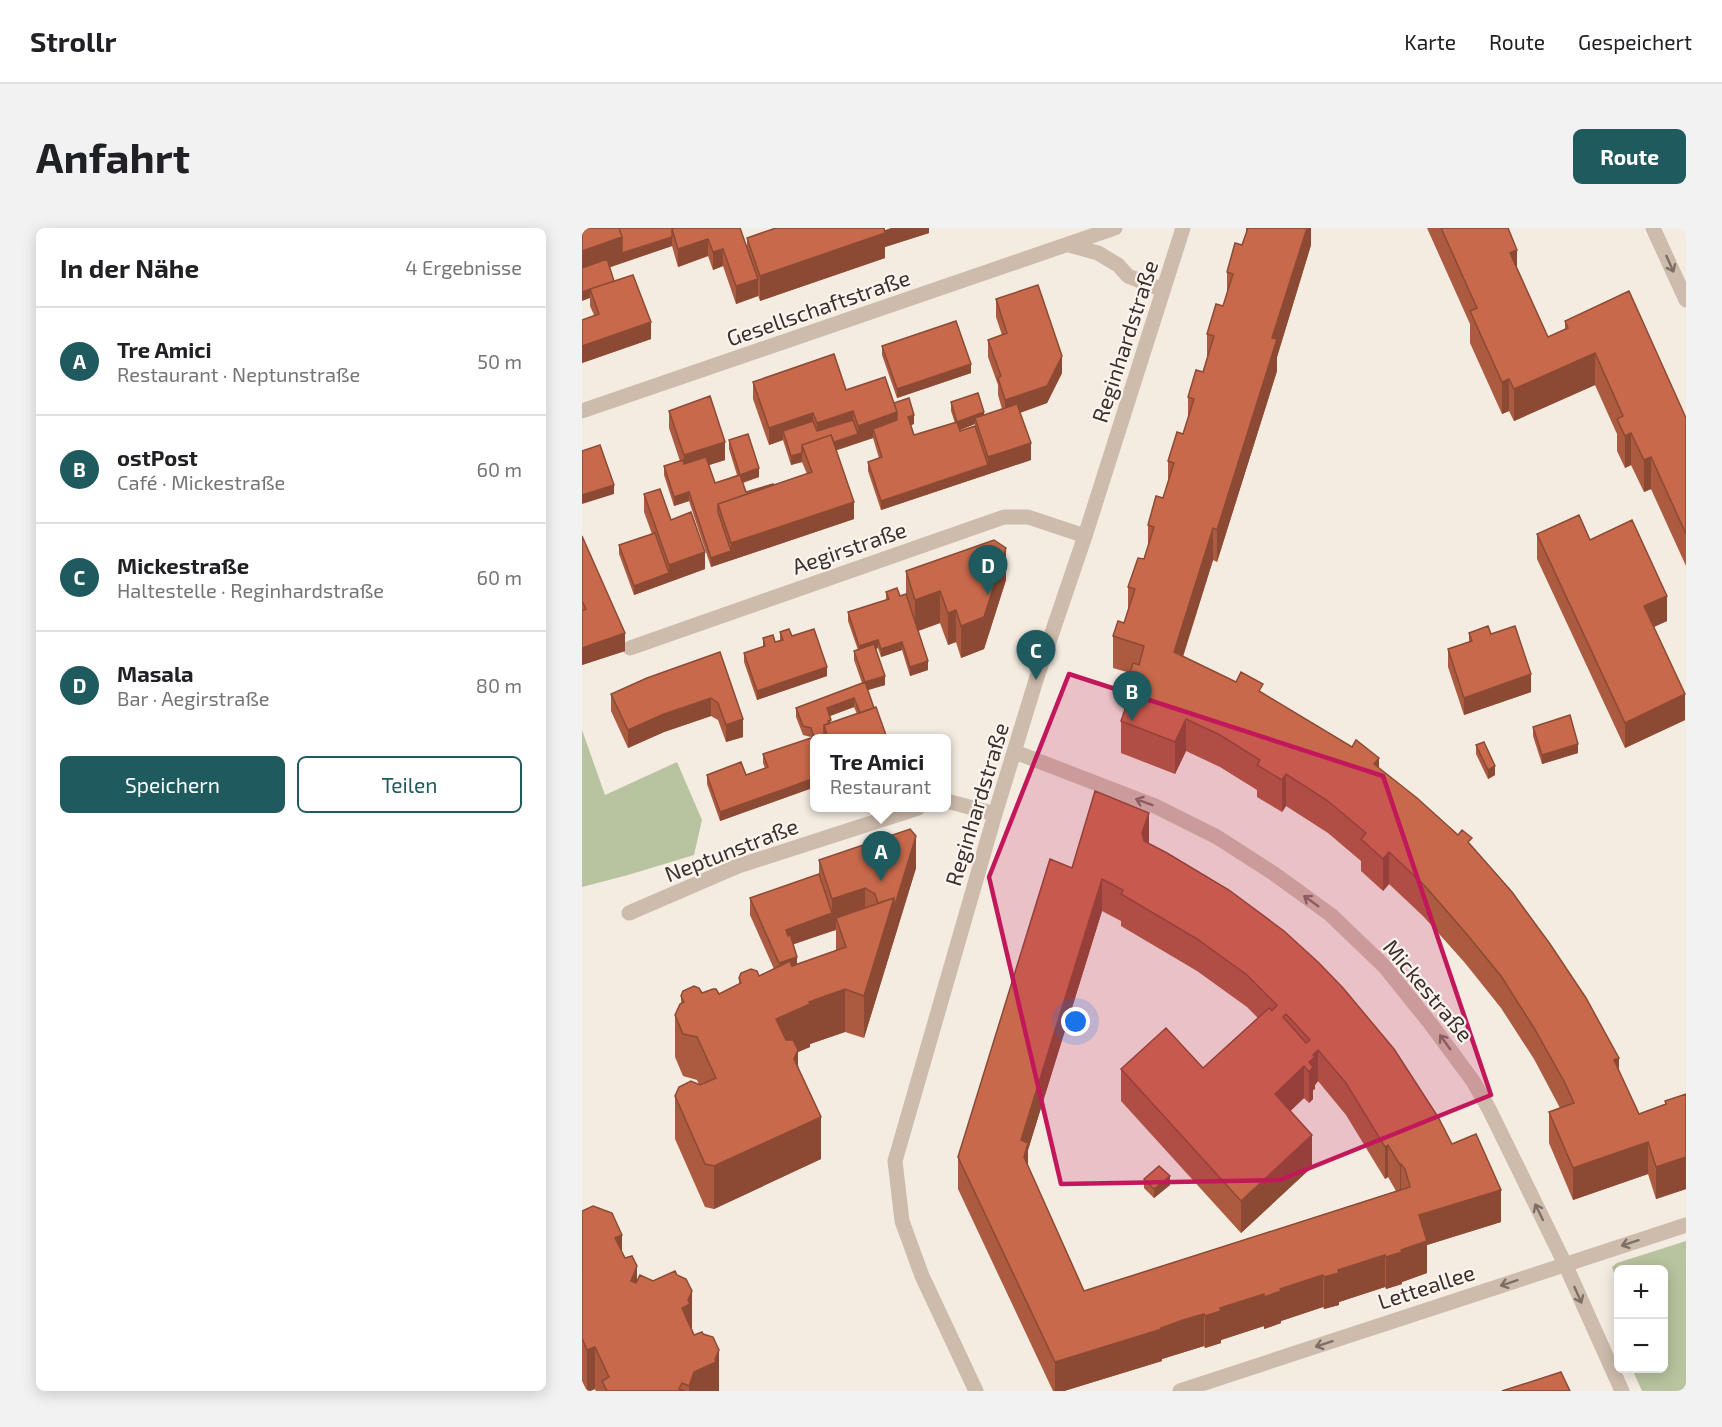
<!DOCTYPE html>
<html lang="de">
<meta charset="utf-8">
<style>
body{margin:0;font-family:"Exo 2",sans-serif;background:#f2f2f2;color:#202124}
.controls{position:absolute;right:18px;bottom:18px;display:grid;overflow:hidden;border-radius:9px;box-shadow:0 3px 15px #0003}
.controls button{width:54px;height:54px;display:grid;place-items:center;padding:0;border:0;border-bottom:2px solid #e0e0e0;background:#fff;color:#202124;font:30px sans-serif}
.you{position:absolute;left:494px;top:794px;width:21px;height:21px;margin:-15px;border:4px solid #fff;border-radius:50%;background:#1a73e8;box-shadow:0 0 0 9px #1a73e833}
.badge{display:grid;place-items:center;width:39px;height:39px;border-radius:50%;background:#1f5a5e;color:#fff;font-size:20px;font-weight:700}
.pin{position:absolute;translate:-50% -50px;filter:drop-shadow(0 2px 3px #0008)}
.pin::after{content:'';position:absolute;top:32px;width:21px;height:18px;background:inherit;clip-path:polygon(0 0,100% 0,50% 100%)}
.popup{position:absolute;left:228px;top:506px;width:141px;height:78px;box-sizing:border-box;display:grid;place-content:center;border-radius:9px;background:#fff;filter:drop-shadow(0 2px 4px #0005);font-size:20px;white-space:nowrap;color:#757577}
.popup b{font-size:22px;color:#202124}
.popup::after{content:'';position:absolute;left:50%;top:100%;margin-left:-12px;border:12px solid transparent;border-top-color:#fff}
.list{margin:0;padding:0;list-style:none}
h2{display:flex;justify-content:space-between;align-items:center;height:78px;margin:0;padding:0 24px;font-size:26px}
h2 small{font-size:20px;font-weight:400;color:#757577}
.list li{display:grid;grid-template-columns:39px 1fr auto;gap:18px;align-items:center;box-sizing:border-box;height:108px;padding:0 24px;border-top:2px solid #e0e0e0}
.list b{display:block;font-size:22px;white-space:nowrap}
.list p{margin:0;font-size:20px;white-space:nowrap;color:#757577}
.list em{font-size:20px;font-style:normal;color:#757577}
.actions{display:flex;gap:12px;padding:18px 24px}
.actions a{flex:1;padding:14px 0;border:2px solid #1f5a5e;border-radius:9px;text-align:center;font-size:21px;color:#1f5a5e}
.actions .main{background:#1f5a5e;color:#fff}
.map{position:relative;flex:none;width:1104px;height:1163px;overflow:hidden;border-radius:9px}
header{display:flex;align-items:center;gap:36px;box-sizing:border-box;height:84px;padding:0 30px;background:#fff;border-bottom:2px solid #e0e0e0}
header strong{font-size:28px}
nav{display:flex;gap:33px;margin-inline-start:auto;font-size:21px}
.intro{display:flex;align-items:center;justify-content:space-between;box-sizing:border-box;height:144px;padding:0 36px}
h1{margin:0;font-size:42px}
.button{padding:15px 27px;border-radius:9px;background:#1f5a5e;color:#fff;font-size:21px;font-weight:700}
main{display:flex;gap:36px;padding:0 36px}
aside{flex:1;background:#fff;border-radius:9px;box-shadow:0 3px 15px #0003}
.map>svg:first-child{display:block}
.green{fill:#b8c4a0}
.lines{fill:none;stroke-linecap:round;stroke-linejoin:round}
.minor{stroke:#cdbbac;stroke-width:15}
.tertiary{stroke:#cdbbac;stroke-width:15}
.wall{fill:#ac5a40;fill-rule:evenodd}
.shaded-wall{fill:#8c4a34}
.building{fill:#c8694b;stroke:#8c4a34;stroke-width:1.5;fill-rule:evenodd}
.oneway{stroke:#7d6f65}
.marked{fill:#c2185b;fill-opacity:0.2;stroke:#c2185b;stroke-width:4.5;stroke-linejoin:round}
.labels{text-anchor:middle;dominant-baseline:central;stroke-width:4.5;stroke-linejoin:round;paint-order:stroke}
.street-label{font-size:22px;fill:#3b302b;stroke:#fbf5ee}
</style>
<header>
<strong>Strollr</strong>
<nav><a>Karte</a><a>Route</a><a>Gespeichert</a></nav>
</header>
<div class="intro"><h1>Anfahrt</h1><a class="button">Route</a></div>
<main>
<aside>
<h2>In der Nähe<small>4 Ergebnisse</small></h2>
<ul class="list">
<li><span class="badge">A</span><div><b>Tre Amici</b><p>Restaurant · Neptunstraße</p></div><em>50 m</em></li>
<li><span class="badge">B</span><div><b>ostPost</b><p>Café · Mickestraße</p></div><em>60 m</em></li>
<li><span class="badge">C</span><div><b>Mickestraße</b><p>Haltestelle · Reginhardstraße</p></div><em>60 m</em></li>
<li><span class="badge">D</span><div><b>Masala</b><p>Bar · Aegirstraße</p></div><em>80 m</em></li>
</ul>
<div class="actions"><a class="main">Speichern</a><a>Teilen</a></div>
</aside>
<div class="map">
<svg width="1104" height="1163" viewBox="0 0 1104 1163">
<rect width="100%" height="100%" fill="#f4ebe1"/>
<path class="green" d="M0,502L23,567L95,534L120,592L112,627L46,647L0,659Z
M1104,1013V1163H1060L1050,1141L1082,1140V1042H1036V1059L1030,1039L1035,1035Z"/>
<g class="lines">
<path class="minor" d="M1071,0L1104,72
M487,17L516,25L536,37L546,48L581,62
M0,183L533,0
M48,420L422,289H446L503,308
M433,524L573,578L635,609L691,645L749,687L803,739L848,795L891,853L907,881L983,1036L1040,1163
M365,573L413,586
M47,685L156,638L336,580
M598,1163L1104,997"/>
<path class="tertiary" d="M394,1163L340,1048L320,993L313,933L413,586L454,452L503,308L601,0"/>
</g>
<path class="wall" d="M0,0H158L165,19V10L347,0V5L303,19V30L178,73L176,67V68L154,76L141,38L131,42L126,28L96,39L90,18L27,39L32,53L69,111L0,135V92L12,87L8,78V70Z
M664,0H729V17L695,129V143L635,334L631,332L601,429L654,454L681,465L797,540L876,607L890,618L1037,844L1057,886L1083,877V873L1104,866V961L1074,971L1066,946L991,972L967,915V884L978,880L952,831L919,780L883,735L842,689L807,656L801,663L779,643V633L746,605L704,578L700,584L675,569V562L638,539L604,523L593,546L539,525V493L542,485V464L548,445L531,440V408L542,395L546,382V359L562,331L566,319V297L581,270L586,256V233L601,206L606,192V169L621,144L625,130V106L641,78L645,67V44L660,17L664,6Z
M845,0H926L935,42L966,109L983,101V93L1104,190V338L1069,261L1062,264L1049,237L1043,240L1035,223V206L1013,157L932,193L927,183L920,186L888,115V96Z
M414,71L480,145L465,175L438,185L449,232L299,282L286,243V234L297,230L291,210L254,222L272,291L129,339L107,273L92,278L82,247V238L98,233L87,200V183L143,232L127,237L133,255L155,247L147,221V212L177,249L161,255L164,264L191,257L225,246L220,234L209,237L201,212L187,217L171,171V154L264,162L312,175L332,196L329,197L332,207L373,195L369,183V174L402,187L420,181L416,167V157L406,129V112L420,107L414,89ZM393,196V198L378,203V202Z
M300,118L389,145L315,170L300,127Z
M62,266L123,341L52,367L37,326V317L70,306L62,284Z
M955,306L1008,312L1085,393L1072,399L1103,492L1043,520L955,331Z
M0,308L43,423L0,437Z
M324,343L424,352L402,421L379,430L374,414L366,417L358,395L336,403L346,442L328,448L320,422L299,429L296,420L294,421L303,457L285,462L292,480L305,510H233V559L138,593L125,556V547H164L183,540L181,535V526L230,510L229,509L221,507L214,489V480L280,455L272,432V423L276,422L266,393V384L304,372V364L318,368L324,366ZM272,479L275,486L249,495L248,488Z
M198,404L210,408L245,448L175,472L162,434V425L181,419V410L193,414L198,412Z
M887,405L909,406L949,464L882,487L866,439V421L887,414Z
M138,424L161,509L144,514L136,492L129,488L82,504L46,520L29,483V466Z
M951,499L996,525L960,536L951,508Z
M894,517L913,547L906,551L894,526Z
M567,616L870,916L919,994L845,1017V1045L820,1054V1056L804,1061L803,1059L757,1074V1077L742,1081L741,1079L699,1093V1095L682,1101V1098L639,1112V1115L623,1120L622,1118L580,1131V1133L482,1163H471L376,961V929L490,640ZM520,683L539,693V698L615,743L665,779L676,790L621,840L539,841V873L659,1005L730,939L708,883L722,870L727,875L731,871V862L733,861V857L736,853L764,887L803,951L806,949L814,963L502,1063L446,938V922Z
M237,632L334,640L282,810L263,804L228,816V819L216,824V837L239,931L132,981L123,979L93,911V868L117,857L115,852L101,848L93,829V787L99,775V768L120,765L137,766L157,756V750L177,748L192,741L168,687V670L237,646ZM254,702V723L215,736L211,716Z
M562,951L588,957L572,970L562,960Z
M0,983L40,1025L55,1053L110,1101L137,1163H14L13,1161L8,1163H5L0,1153Z"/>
<path class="shaded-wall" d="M309,0H347V5L303,19V30L178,73V48Z
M725,0H729V17L695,129V143L635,334V302L690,110Z
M40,9H90V18L0,49V23Z
M126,11V28L96,39V21Z
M141,21V38L131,42V24Z
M935,22V54L928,25Z
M176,51V68L154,76V58Z
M8,61V70L0,73V64Z
M69,94V111L0,135V118Z
M1013,125V157L932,193V161Z
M480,128V145L465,175L423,190V172Z
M389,136V145L315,170V161Z
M927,151V183L920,186V154Z
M271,183V201L235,212V195Z
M315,184V201H291V210L226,232L223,224L276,206V198Z
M402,184V193L393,190V196L375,203V194Z
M231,185V202L201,203V212L187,217V200Z
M332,187V196L326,198V189Z
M1049,205V237L1043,240V208Z
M143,214V232L102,245V227Z
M449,215V232L299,282V273L406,237V229Z
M220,225V234L209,237V228Z
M1069,229V261L1062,264V232Z
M177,240V249L158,255V247Z
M32,257V266L0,276V267Z
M107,264V273L92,278V269Z
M272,274V291L129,339V330L149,323V315Z
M631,300V332L592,456V424Z
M424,320V352L402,421L379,430V398Z
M123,324V341L52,367V358L87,345V337Z
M358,363V395L333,404V372Z
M1085,368V393L1062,403V378Z
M374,382V414L366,417V385Z
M43,405V423L0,437V420Z
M296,412V420L277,427V418Z
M320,414V422L299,429V421Z
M346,433V442L328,448V439Z
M245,439V448L175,472V463Z
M949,446V464L882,487V470Z
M303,448V457L283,463V454Z
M1103,466V492L1043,520V495Z
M129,470V488L82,504L46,520V502L82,486Z
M272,470V479L245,489V480Z
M161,491V509L144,514V497Z
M604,491V523L593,546V514Z
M996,516V525L960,536V527Z
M797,530V562L792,536Z
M913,538V547L906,551V542Z
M704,546V578L700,584V552Z
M233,550V559L138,593V584Z
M567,585V617L560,637V605Z
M334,608V640L282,810V768L300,685Z
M807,624V656L801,663V631Z
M520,651V683L446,922V946L442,961L439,912Z
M283,660V692L254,690V702L250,703V671Z
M250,685V703L204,719V702Z
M215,729V746L197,752V735Z
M263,761V804L228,816V819L216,824V865L194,834V791L227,774Z
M736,822V853L733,857V861L731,862V871L727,875V834L731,827Z
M1037,830V862L1032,832Z
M722,838V870L693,898V866Z
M239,889V931L132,981V938Z
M730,907V939L659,1005V973Z
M1066,914V946L991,972V940Z
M806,917V949L803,951V919Z
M1104,929V961L1074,971V939Z
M819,936V968L818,969V937Z
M588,948V957L572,970V961Z
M919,962V994L845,1017V1045L820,1054V1056L804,1061V1029L819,1022L837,987Z
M40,1007V1049L33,1010Z
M803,1027V1059L757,1074V1077L742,1081V1049L756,1042Z
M55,1038V1080L49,1053Z
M741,1047V1079L699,1093V1095L682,1101V1069L698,1061Z
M110,1063V1105L100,1080L106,1072Z
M682,1066V1098L639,1112V1115L623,1120V1088L638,1080Z
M622,1086V1118L580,1131V1133L482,1163H473V1134Z
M13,1119V1161L8,1163H5V1122Z
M137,1122V1163H107V1158L112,1144L133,1131Z"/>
<path class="building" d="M0,0H37L40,9L0,23Z
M37,0H93L90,1V9L40,25V9Z
M93,0H158L176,51L154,58L141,21L131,24L126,11L96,21L90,1Z
M194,0H302L303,5L178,48L165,10Z
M666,0H725L690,110L695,111L635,302L631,300L592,424L654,454L659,444L681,456L677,463L770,519L774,512L797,530L792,536L835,570L876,607L880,602L890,610L886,614L930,664L968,716L1004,770L1037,830L1032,832L1057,886L1084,876L1083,873L1104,866V929L1074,939L1066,914L991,940L967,884L992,875L983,855L952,800L919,748L883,704L842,657L807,624L801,631L779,611L784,605L746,573L704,546L700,552L675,537L678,532L638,507L604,491L593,514L539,493L548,467L542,464L551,435L557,437L562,418L531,408L536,393L542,395L553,361L546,359L556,330L562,331L572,299L566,297L574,268L581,270L592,235L586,233L595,204L601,206L612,171L606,169L614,142L621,144L632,108L625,106L634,76L641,78L651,46L645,44L653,15L660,17Z
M859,0H926L935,22L928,25L966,109L986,100L983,93L1047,63L1104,190V306L1069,229L1062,232L1049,205L1043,208L1035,191L1041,188L1013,125L932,161L927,151L920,154L888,83L895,80Z
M25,31L32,53L0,64V40Z
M51,47L69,94L0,118V92L17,86L8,61Z
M456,57L480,128L465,158L423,172L416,150L419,148L406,112L425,105L414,71Z
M374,93L389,136L315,161L300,118Z
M252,126L264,162L303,149L315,184L276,198L271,183L235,195L231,185L187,200L171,154Z
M396,165L402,184L375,194L369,174Z
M128,168L143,214L102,227L87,183Z
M327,170L332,187L326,189L332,207L375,194L378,203L393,198L406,237L299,273L286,234L300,229L291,201L315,192V184L312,175Z
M435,176L449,215L406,229L393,190Z
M271,192L276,206L252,214L249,207L220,217V225L209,228L201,203L231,193L235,203Z
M166,206L177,240L158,247L164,264L191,256V257L136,276V284L149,323L129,330L107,264L92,269L82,238L101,232L102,236L124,229L133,255L158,247L147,212Z
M249,207L272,274L149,315L136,276L230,244L220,217Z
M18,217L32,257L0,267V223Z
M78,261L89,292L109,284L123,324L87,337L62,266Z
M997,287L1008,312L1050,292L1085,368L1062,378L1103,466L1043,495L955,306Z
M73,305L87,345L52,358L37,317Z
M0,308L43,405L0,420V383L4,381L0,373Z
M412,312L424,320L402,389L379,398L374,382L366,385L358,363L333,372L324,343Z
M315,360L318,368L324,366L346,433L328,439L320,414L299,421L296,412L277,418L266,384L307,371L304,364Z
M906,398L909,406L933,398L949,446L882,470L866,421L890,413L887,405Z
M207,401L210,408L232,401L245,439L175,463L162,425L183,418L181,410L191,407L193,414L201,412L198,404Z
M292,416L303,448L283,454L272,423Z
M138,424L161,491L144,497L136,475L129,470L82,486L46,502L29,466L65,450Z
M283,454L292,480L278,485L272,470L245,480L249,492L246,493L247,496L242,497V506L243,510H233V550L138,584L125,547L159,534L164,547L186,539L181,526L232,509L229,500L221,498L214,480Z
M294,479L305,510H246L242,497Z
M988,487L996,516L960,527L951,499Z
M902,514L913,538L906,542L894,517Z
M513,563L567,585L560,605L562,613L585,625L647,662L702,703L737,735L761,760L812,821L856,889L870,916L894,906L919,962L837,987L845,1013L819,1022L820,1024L804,1029L803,1027L756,1042L757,1045L742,1049L741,1047L698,1061L699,1063L682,1069V1066L638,1080L639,1083L623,1088L622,1086L601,1092L579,1100L580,1101L473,1134L376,929L468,631L490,640ZM520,651L541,662L539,666L615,711L665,747L695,777L690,783L687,780L621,840L584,800L539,841L659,973L730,907L693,866L722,838L727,844L731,839L727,834L733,829L731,827L736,822L764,855L803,919L806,917L818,937L819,936L823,941L828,959L502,1063L442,929L446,915L439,912ZM704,786L728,812L724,815L701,789Z
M328,601L334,608L312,680V670L296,675L293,666L283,660L250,671L237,632Z
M237,646L250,685L204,702L206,708L208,706L215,729L197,735L168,670Z
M312,670L282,768L263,761L227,774L228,776L194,791L204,812H211L216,822L212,831L239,889L132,938L123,936L93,868L97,859L109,853L118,857L134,850L115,809L101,806L93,787L98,776L102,774L99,768L101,763L112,758L117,760L120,765L131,761H134L137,766L159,755L157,750L159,745L169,741L175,743L177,748L208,733L210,738L264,719L254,690Z
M577,938L588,948L572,961L562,951Z
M11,978L30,985L40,1007L33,1010L43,1030L50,1028L55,1038L49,1053L54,1055L58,1047L71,1053L93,1043L95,1047L104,1051L110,1063L106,1072L108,1076L100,1080L112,1107L120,1104L121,1106L131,1109L137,1122L133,1131L134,1134L112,1144L107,1158L100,1155L97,1161L103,1163H25L20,1153L27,1149L13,1119L5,1122L0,1110V983Z
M979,1144L988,1163H920Z"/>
<defs><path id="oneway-shaft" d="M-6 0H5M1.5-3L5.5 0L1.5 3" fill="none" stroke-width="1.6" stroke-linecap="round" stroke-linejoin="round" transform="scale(1.5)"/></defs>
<g class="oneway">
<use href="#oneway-shaft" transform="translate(1088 36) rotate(66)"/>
<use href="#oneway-shaft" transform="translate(562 574) rotate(-159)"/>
<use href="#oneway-shaft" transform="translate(729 673) rotate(-144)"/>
<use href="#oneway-shaft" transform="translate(863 814) rotate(-126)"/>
<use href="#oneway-shaft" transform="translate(957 984) rotate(-116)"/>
<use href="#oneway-shaft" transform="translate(1048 1015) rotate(162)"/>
<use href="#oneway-shaft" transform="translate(927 1055) rotate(162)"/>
<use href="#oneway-shaft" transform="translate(996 1067) rotate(66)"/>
<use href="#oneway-shaft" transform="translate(742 1116) rotate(162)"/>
</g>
<path class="marked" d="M487,446L801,548L909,867L698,952L479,956L407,649Z"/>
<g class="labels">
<g class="street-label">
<text transform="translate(236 79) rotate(-19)">Gesellschaftstraße</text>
<text transform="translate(542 113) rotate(-72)">Reginhardstraße</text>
<text transform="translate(267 319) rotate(-19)">Aegirstraße</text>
<text transform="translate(394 576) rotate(-73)">Reginhardstraße</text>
<text transform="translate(149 621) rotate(-21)">Neptunstraße</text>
<text transform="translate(847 762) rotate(50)">Mickestraße</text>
<text transform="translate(844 1058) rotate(-18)">Letteallee</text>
</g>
</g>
</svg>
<div class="controls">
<button>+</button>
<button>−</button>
</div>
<div class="you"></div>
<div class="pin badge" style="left:299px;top:653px">A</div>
<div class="popup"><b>Tre Amici</b>Restaurant</div>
<div class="pin badge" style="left:550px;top:493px">B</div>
<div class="pin badge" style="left:454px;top:452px">C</div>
<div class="pin badge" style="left:406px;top:367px">D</div>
</div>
</main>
